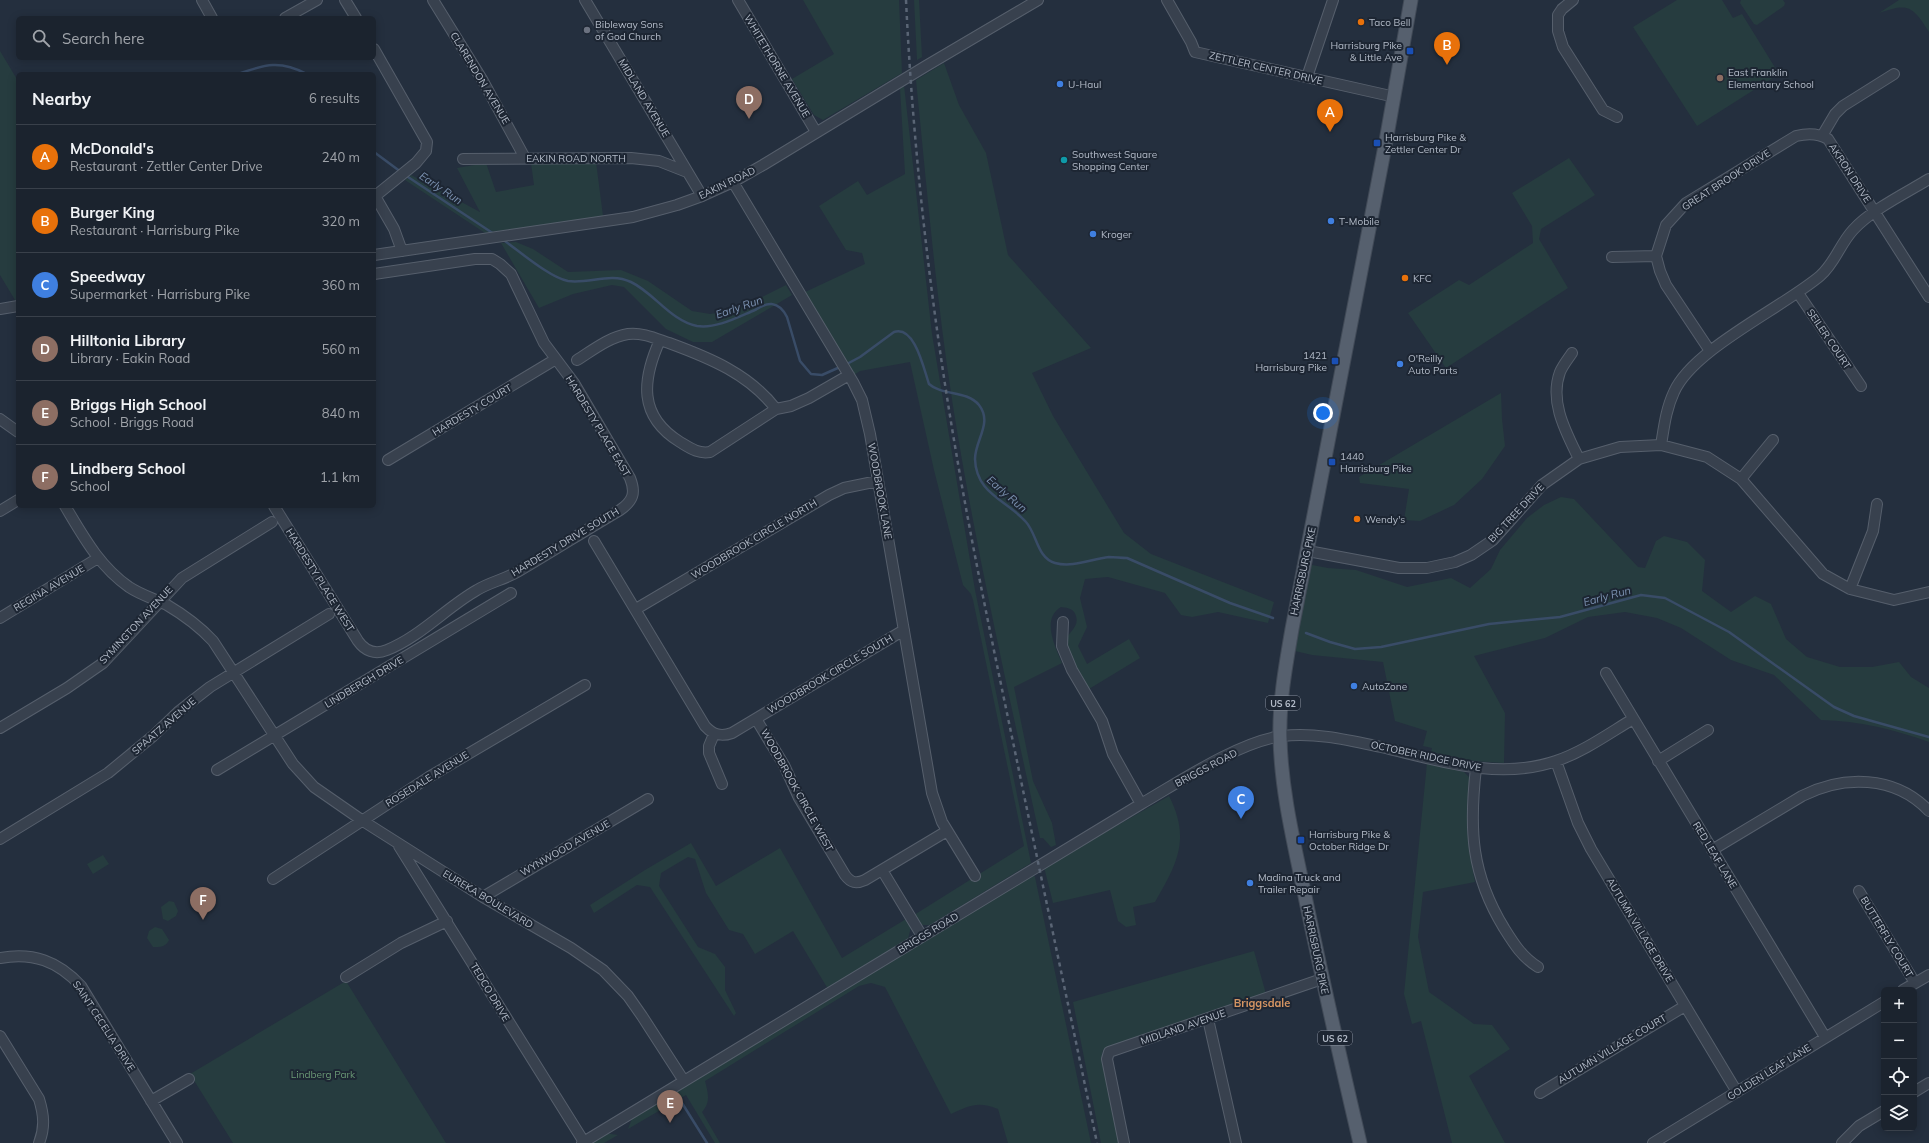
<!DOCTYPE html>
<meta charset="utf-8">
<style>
body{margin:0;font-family:Mulish,sans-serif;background:#282f3a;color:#f1f3f6}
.controls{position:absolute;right:12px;bottom:12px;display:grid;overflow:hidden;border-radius:6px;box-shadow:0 2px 10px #0003}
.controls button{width:36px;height:36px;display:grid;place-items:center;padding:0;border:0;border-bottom:1px solid #39404a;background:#1b232e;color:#f1f3f6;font:20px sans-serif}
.you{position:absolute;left:1323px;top:413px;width:14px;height:14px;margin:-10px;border:3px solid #fff;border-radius:50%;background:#1a73e8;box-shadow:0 0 0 6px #1a73e833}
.badge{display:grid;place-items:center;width:26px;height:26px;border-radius:50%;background:#8ab4f8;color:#fff;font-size:13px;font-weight:700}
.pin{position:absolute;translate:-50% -33px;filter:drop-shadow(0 1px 2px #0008)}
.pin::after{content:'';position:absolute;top:21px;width:14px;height:12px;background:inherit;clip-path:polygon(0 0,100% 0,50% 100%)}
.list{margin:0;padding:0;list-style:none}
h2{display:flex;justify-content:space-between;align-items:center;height:52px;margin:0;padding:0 16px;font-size:17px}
h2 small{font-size:13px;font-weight:400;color:#a0a4aa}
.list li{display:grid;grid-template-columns:26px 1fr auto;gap:12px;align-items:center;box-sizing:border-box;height:64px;padding:0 16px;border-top:1px solid #39404a}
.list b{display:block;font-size:15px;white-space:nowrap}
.list p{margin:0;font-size:13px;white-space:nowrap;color:#a0a4aa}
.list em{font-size:13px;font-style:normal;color:#a0a4aa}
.icon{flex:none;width:22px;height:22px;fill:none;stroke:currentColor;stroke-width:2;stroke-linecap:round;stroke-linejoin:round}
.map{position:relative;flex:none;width:1929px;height:1143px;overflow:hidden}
.search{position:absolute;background:#1b232e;box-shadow:0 2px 10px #0003;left:16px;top:16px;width:360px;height:44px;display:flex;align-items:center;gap:10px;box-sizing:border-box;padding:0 14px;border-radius:6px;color:#a0a4aa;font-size:15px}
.panel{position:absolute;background:#1b232e;box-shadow:0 2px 10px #0003;left:16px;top:72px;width:360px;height:436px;border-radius:6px}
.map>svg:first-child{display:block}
.green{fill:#263c3f}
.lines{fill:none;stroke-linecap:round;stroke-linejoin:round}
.stream{stroke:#394c67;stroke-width:2.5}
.minor-casing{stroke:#565f6c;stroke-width:12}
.major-casing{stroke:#414a57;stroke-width:15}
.minor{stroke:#38414e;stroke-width:10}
.major{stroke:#56606e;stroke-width:13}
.rail{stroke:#5a6575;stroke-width:2.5;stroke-dasharray:4 4;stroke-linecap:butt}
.food-dot{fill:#e8710a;stroke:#1d2633;stroke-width:1.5}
.worship-dot{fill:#6b7280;stroke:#1d2633;stroke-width:1.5}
.transit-dot{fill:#1a4fb4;stroke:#1d2633;stroke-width:1.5}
.education-dot{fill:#8d6e63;stroke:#1d2633;stroke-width:1.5}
.shop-dot{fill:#3f7fe0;stroke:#1d2633;stroke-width:1.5}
.culture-dot{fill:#0f9aa8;stroke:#1d2633;stroke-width:1.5}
.labels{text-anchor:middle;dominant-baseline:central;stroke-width:4;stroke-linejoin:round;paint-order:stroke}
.shield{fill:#1d2633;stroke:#878f9c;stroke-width:1}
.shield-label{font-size:9px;font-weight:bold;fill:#b4bcc9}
.poi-label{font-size:10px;fill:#b4bcc9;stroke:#1d2633;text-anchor:start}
.street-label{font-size:10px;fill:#b4bcc9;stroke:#1d2633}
.park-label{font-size:10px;fill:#6b9a76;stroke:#1d2633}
.water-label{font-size:11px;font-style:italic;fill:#7c92b1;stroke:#1d2633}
.neighbourhood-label{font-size:11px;font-weight:bold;fill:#d59563;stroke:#1d2633}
</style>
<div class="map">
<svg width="1929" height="1143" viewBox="0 0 1929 1143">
<rect width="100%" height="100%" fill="#242f3e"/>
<path class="green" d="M803,0H899L902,73L823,120L814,115L792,79L834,54Z
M914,0H919L922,57L917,60Z
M1677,0H1722L1733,18L1742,14L1779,74L1697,126L1633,27Z
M1741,0H1783L1785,3L1784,6L1757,25L1754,24L1740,3Z
M1899,0H1929V32C1912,5 1908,3 1879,13Z
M0,51L18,81V300H15L0,275Z
M944,63L959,105L986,153L1008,255L1091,348L1032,373L1053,416L1124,533L1151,554L1274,602L1268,623L1218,612L1192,617L1181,615L1165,593L1108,577L1085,579L1080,598L1087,627L1078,646L1087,664L1129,639L1140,658L1089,689C1082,676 1068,659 1066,644C1065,632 1080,629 1076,616C1074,609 1069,608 1061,607C1041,619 1055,646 1062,663L1014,687L1033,781L1052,823L1056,845L1051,847L1043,838H1040C1009,695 976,551 953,406C936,298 927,189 916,80Z
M904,85L932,334L975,590L1031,863L930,925H919L914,915L1024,846L973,600L971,594L963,585L934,470L910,362L860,371L854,375L803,293L865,264L862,253L846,250L819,206L858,181L867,195L905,174L900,88Z
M1569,158L1595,195L1541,229L1539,239L1568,288L1446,368L1408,313L1459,280L1469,285L1533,243L1532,226L1512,193Z
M596,162L603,216L485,233L405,180L411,175L480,212L457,168L486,163L496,192L534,185L531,163Z
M516,242L533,249L568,272L621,270L648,281L692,311L710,314L736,310L786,285L792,295L712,342H693L666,329L624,287L612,285L573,294L539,308L501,243Z
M1501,393L1502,419L1505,446L1482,479L1454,505L1420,521L1404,520L1409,489L1360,483L1359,477Z
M1561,497L1574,499L1638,567L1645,568L1656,541L1664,536L1687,542L1705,560L1702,591L1731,612L1755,596L1771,604L1786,639L1807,657L1840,667H1872L1899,662L1911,677L1929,688V742C1892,729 1860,721 1821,720L1774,675L1731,660L1681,628L1657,618L1625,612L1588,617L1545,638L1474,656L1505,713L1504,763L1474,761L1431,752L1432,748L1423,746L1427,731L1395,721L1383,662L1312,655L1295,651L1310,570L1312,565L1328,568L1356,570L1407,587L1451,578L1470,588L1491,569L1500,550L1527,518L1544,505Z
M1427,763L1464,772L1469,777L1470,783C1464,819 1468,846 1475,882L1423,892L1418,937L1429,992L1474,1024L1492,1025L1510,1049L1469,1076L1505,1143H1452L1421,1021L1412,1024L1404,994Z
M1169,796C1191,839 1177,864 1155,902L1133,907L1136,925L1126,927L1118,921L1110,890L1053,903L1044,867Z
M691,843L716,886L780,848L842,958L906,919L911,927L908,939L828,989L793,931L755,954L743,934L729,930L706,893L695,859L688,857L661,873L659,886L698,947L715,954L725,967V990L736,1013L734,1016L650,887L637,885L594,913L590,905L645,870Z
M103,855L109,864L93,874L87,864Z
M1032,874L1035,877L1040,901L1091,1143H1008L998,1109C978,1101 970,1105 951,1114L885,987L871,983L859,986L705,1081C708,1093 711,1102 702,1112L720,1143H715L686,1095L628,1129L633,1116Z
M169,901L174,902L178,911L176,916L168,921L163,919L161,907Z
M155,927L162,929L169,940C166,947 160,947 153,947L147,938L149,931Z
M1254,951L1266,994L1103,1050L1102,1054L1121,1143H1101L1073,1002Z
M346,981L446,1143H233L190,1074Z
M604,1133L618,1135L604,1143H587Z"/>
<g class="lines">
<path class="stream" d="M238,74C266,64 280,60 307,74
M374,152L401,172
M405,175L494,234
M502,239C518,250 550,278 568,281C590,284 610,272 631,282C654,293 671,321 697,326C716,329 738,317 755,310C760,307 766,303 772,304C779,305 784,311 787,317L800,361L811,374L822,375L840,367
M845,365L860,357L894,332C915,325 924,370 929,384C942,396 967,390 979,405C993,423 975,440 975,459C976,494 1007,500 1026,522C1037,534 1037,558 1055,563C1073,568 1091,559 1109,557C1115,557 1121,558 1127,558L1230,603L1273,618
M1306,633L1330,642L1355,649L1381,647L1489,624L1560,617L1641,595L1665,598L1729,632L1834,707L1854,716L1929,737
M677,1095L707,1143"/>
<g class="minor-casing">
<path id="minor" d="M202,0L212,18
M345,0L356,18
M433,0L483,81L525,158
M585,0L702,196
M738,0L816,132
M1167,0L1191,42L1195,52L1395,97
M1573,0L1562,9L1558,15V31L1563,47L1603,110L1617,117
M285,18L317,0
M374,49L427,142L426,151L416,163L374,197
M1307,77L1333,0
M1822,136L1835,114L1843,106L1894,74
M463,159L631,158L659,161L687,172
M733,182L853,382L862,400L870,434L932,793L942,822L975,876
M375,196L394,229L402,251
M374,255L633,217L677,205L702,196L733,182L763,165L926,66L1038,0
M1612,257L1656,256
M1798,293L1861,386
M0,309L18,306
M660,340C642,380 638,416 680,442C690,448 698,454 710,452L776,409L791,406L809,398L849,375
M1710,351L1666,285L1660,271L1656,256L1666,225L1686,203L1796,136C1808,133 1818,133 1828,139L1929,297
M1572,353C1568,359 1563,365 1560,372C1549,402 1566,432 1579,459
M577,360C593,350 609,337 628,334C642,332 657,339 669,343C710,358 749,374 776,409
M0,419L18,432
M1661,445C1664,427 1666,409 1674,392C1693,349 1782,308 1820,276C1835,263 1840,244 1853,230C1871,210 1906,193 1929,179
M388,460L556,359
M1741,479L1773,440
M65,506C83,536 99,566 129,587C141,595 155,599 167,605C184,615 200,627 213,641L293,764L314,787L363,821L483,897L571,948L603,970L628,996L642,1016L684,1081
M274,506L358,641C365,651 375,655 387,650C420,637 447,607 477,590C490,582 506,579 519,571C553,551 586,530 620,510C633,501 636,493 630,478L574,383L544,343L511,274L500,264L492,259H475L374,274
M0,511L18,500
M594,541L705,726C713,735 721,737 732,733L904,630
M1308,551L1399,568H1427L1455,562L1471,555L1493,540L1542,485L1579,459L1620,447L1661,445L1707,457L1741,479L1823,574L1850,589L1894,600L1929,592
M1850,589L1873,531L1877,504
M636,609L829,495L844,488L878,481
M0,618L98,558
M1063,622L1062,646L1072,670L1102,721L1113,754L1141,804
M1606,673L1825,1037
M756,719L784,765L799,798L845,875C851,883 856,884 865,880L947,831
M0,728L67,688L103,663L182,578L272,522
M714,734L709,746V753L722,784
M1556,761L1578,823L1591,849L1737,1092
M1658,761L1708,730
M1476,768C1469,829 1471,874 1504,928C1514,944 1522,957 1538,967
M217,770L511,593
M0,839L108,773L153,736L178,712L210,687L329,614
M399,846L584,1142
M1712,850L1802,796C1843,775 1895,775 1929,811
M882,870L922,936
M273,879L429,777L585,685
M1859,891L1915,983
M483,897L648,799
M0,958C33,952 58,961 81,986L177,1143
M346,977L401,943L447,921
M1903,990L1929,975
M1208,1019L1236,1143
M0,1036L39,1099C44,1115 45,1128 39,1143
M1914,1092L1929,1083
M1540,1093L1685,1006
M151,1101L189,1079
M582,1143L1141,804C1179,782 1240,741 1282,736C1315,732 1348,740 1381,747C1437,760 1498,781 1556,761C1583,752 1608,734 1633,719
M1124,1143L1107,1059L1109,1052L1322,979
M1653,1143L1884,1002
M1842,1143L1859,1126L1884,1111"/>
</g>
<g class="major-casing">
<path id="major" d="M1360,1143C1341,1062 1323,982 1306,901C1295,847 1281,792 1280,737C1279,701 1286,664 1292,629L1386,141L1411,0"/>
</g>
<use href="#minor" class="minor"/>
<use href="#major" class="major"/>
<path class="rail" d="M906,0C913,149 930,299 955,446C973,553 996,660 1018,766C1044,892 1071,1017 1097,1143"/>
</g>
<g class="food-dot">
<circle cx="1361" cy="22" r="4"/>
<circle cx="1405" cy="278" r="4"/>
<circle cx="1357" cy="519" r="4"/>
</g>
<circle class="worship-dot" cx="587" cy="30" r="4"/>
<g class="transit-dot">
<rect x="1406" y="47" width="8" height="8" rx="2"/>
<rect x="1373" y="139" width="8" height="8" rx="2"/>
<rect x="1331" y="357" width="8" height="8" rx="2"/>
<rect x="1328" y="458" width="8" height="8" rx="2"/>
<rect x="1297" y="836" width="8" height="8" rx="2"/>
</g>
<circle class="education-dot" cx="1720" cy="78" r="4"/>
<g class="shop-dot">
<circle cx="1060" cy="84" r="4"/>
<circle cx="1331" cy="221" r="4"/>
<circle cx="1093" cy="234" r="4"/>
<circle cx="1400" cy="364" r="4"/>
<circle cx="1354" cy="686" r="4"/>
<circle cx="1250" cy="883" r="4"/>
</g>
<circle class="culture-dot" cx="1064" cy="160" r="4"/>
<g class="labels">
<g class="shield">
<rect x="1266" y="696" width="34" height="14" rx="3"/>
<rect x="1318" y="1031" width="34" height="14" rx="3"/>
</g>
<g class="shield-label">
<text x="1283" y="703">US 62</text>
<text x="1335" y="1038">US 62</text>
</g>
<g class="poi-label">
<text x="1369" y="22">Taco Bell</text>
<text x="595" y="24">Bibleway Sons<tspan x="595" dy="12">of God Church</tspan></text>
<text x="1402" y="45" text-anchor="end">Harrisburg Pike<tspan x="1402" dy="12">&amp; Little Ave</tspan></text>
<text x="1728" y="72">East Franklin<tspan x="1728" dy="12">Elementary School</tspan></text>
<text x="1068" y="84">U-Haul</text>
<text x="1385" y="137">Harrisburg Pike &amp;<tspan x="1385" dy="12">Zettler Center Dr</tspan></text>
<text x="1072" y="154">Southwest Square<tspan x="1072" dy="12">Shopping Center</tspan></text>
<text x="1339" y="221">T-Mobile</text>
<text x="1101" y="234">Kroger</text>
<text x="1413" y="278">KFC</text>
<text x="1327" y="355" text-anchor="end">1421<tspan x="1327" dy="12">Harrisburg Pike</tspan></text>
<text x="1408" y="358">O'Reilly<tspan x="1408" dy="12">Auto Parts</tspan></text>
<text x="1340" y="456">1440<tspan x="1340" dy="12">Harrisburg Pike</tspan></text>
<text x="1365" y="519">Wendy's</text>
<text x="1362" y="686">AutoZone</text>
<text x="1309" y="834">Harrisburg Pike &amp;<tspan x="1309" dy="12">October Ridge Dr</tspan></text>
<text x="1258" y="877">Madina Truck and<tspan x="1258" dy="12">Trailer Repair</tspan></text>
</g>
<g class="street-label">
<text transform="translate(777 66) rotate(59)">WHITETHORNE AVENUE</text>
<text transform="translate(1266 68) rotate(13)">ZETTLER CENTER DRIVE</text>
<text transform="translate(480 78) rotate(59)">CLARENDON AVENUE</text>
<text transform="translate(644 98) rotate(59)">MIDLAND AVENUE</text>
<text x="576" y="158">EAKIN ROAD NORTH</text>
<text transform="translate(1850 173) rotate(57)">AKRON DRIVE</text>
<text transform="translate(1726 180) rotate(-33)">GREAT BROOK DRIVE</text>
<text transform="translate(727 183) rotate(-26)">EAKIN ROAD</text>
<text transform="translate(1829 339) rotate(56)">SEILER COURT</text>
<text transform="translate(472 410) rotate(-31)">HARDESTY COURT</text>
<text transform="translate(598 426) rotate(59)">HARDESTY PLACE EAST</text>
<text transform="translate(880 491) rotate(80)">WOODBROOK LANE</text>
<text transform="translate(1516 513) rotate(-47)">BIG TREE DRIVE</text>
<text transform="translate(754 539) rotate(-31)">WOODBROOK CIRCLE NORTH</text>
<text transform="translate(565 542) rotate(-31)">HARDESTY DRIVE SOUTH</text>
<text transform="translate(1303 571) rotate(-78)">HARRISBURG PIKE</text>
<text transform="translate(320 580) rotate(58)">HARDESTY PLACE WEST</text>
<text transform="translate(49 588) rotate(-31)">REGINA AVENUE</text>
<text transform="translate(136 625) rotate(-47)">SYMINGTON AVENUE</text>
<text transform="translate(830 674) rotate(-31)">WOODBROOK CIRCLE SOUTH</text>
<text transform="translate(364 682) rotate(-31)">LINDBERGH DRIVE</text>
<text transform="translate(164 726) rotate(-41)">SPAATZ AVENUE</text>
<text transform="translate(1426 756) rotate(12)">OCTOBER RIDGE DRIVE</text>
<text transform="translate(1206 768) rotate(-28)">BRIGGS ROAD</text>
<text transform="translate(427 779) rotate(-32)">ROSEDALE AVENUE</text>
<text transform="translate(797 790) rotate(61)">WOODBROOK CIRCLE WEST</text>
<text transform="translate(565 848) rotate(-30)">WYNWOOD AVENUE</text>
<text transform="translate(1715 855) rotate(59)">RED LEAF LANE</text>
<text transform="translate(488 899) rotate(31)">EUREKA BOULEVARD</text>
<text transform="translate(1640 930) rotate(59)">AUTUMN VILLAGE DRIVE</text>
<text transform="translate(928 933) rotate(-31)">BRIGGS ROAD</text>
<text transform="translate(1887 937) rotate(59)">BUTTERFLY COURT</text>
<text transform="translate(1316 950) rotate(78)">HARRISBURG PIKE</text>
<text transform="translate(490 992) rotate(59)">TEDCO DRIVE</text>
<text transform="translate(104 1026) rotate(57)">SAINT CECELIA DRIVE</text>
<text transform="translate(1183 1027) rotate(-19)">MIDLAND AVENUE</text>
<text transform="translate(1612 1049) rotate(-31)">AUTUMN VILLAGE COURT</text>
<text transform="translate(1769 1072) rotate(-32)">GOLDEN LEAF LANE</text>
</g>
<g class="park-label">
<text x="323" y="1074">Lindberg Park</text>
</g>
<g class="water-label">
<text transform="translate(441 188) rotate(34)">Early Run</text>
<text transform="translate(739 307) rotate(-19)">Early Run</text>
<text transform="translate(1007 494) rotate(41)">Early Run</text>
<text transform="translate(1607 596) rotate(-15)">Early Run</text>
</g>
<g class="neighbourhood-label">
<text x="1262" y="1003">Briggsdale</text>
</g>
</g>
</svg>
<div class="controls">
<button>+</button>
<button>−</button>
<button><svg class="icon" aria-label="locate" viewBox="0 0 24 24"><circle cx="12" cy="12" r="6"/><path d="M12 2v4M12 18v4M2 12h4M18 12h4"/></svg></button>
<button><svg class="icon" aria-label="layers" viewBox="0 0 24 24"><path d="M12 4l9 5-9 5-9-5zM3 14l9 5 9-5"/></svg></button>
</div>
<div class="you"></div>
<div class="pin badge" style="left:1330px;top:132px;background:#e8710a">A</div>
<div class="pin badge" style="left:1447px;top:65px;background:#e8710a">B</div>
<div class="pin badge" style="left:1241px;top:819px;background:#3f7fe0">C</div>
<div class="pin badge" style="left:749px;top:119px;background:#8d6e63">D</div>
<div class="pin badge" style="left:670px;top:1123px;background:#8d6e63">E</div>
<div class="pin badge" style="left:203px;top:920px;background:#8d6e63">F</div>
<div class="search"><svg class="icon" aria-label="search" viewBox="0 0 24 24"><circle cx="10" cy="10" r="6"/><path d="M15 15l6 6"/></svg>Search here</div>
<section class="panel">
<h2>Nearby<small>6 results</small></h2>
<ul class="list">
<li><span class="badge" style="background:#e8710a">A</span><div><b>McDonald's</b><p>Restaurant · Zettler Center Drive</p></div><em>240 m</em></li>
<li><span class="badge" style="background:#e8710a">B</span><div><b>Burger King</b><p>Restaurant · Harrisburg Pike</p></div><em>320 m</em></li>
<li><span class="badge" style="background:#3f7fe0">C</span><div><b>Speedway</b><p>Supermarket · Harrisburg Pike</p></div><em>360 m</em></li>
<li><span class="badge" style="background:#8d6e63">D</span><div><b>Hilltonia Library</b><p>Library · Eakin Road</p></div><em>560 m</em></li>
<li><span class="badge" style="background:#8d6e63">E</span><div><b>Briggs High School</b><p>School · Briggs Road</p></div><em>840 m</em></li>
<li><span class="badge" style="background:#8d6e63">F</span><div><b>Lindberg School</b><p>School</p></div><em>1.1 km</em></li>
</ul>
</section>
</div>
